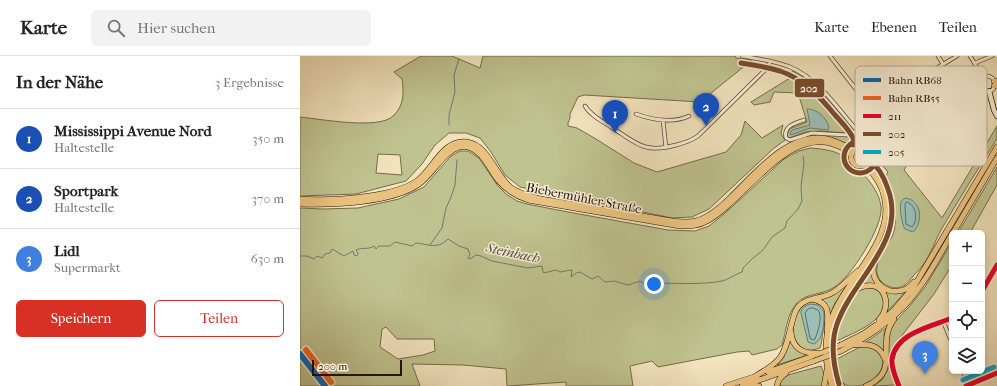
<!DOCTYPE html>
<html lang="de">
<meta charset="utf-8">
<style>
body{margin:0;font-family:"IM FELL French Canon",serif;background:#f2f2f2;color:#222}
.controls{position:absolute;right:12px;bottom:12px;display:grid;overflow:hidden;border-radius:6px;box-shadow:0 2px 6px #0003}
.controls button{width:36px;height:36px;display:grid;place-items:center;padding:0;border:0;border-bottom:1px solid #e0e0e0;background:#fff;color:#222;font:20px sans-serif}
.scale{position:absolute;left:12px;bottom:10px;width:90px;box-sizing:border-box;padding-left:4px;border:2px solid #27150a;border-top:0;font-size:11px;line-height:14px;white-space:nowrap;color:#27150a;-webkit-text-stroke:3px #f7edd5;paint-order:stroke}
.you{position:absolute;left:354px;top:228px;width:14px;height:14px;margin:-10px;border:3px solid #fff;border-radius:50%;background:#1a73e8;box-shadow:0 0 0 6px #1a73e833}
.badge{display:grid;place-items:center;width:26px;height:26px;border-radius:50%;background:#d93025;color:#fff;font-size:13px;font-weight:700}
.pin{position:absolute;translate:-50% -33px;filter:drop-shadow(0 1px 2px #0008)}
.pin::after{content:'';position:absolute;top:21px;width:14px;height:12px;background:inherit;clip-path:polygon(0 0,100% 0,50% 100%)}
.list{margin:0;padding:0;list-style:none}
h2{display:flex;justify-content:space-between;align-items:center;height:52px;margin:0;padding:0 16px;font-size:17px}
h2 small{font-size:13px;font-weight:400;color:#767676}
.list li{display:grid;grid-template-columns:26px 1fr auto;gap:12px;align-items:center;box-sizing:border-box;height:60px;padding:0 16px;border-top:1px solid #e0e0e0}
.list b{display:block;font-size:15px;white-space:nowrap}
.list p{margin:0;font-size:13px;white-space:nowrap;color:#767676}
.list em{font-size:13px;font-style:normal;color:#767676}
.actions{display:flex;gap:8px;padding:12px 16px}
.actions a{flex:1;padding:9px 0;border:1px solid #d93025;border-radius:6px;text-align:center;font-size:14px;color:#d93025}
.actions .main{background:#d93025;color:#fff}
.icon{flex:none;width:22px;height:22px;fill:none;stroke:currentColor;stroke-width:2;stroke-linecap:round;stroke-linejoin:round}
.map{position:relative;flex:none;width:697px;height:330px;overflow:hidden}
header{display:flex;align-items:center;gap:24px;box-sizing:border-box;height:56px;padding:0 20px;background:#fff;border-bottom:1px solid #e0e0e0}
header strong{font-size:19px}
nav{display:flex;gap:22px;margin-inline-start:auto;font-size:14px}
.search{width:280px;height:36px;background:#f2f2f2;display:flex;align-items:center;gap:10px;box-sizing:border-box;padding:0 14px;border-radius:6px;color:#767676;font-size:15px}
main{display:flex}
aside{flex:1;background:#fff}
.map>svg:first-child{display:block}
.green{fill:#bfc38f;stroke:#736c4c;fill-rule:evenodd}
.water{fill:#9bbeb5;stroke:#6d7a71}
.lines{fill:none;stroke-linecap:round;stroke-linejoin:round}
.shore{stroke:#616a60;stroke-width:1}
.stream{stroke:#6d7a71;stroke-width:1}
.minor-casing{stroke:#5a4937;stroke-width:4.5}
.tertiary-casing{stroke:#5a4937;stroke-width:5.5}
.secondary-casing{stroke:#27150a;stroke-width:6}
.primary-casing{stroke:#27150a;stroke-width:6}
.trunk-casing{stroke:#27150a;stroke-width:6}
.minor{stroke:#f7edd5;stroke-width:3}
.tertiary{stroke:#f7edd5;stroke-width:4}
.secondary{stroke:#f7edd5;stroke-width:4.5}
.primary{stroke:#eac27f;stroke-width:5}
.trunk{stroke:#eac27f;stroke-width:5}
.trunk-bridge-casing{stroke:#27150a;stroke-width:6;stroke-linecap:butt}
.trunk-bridge{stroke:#eac27f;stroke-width:5}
.bus-1-casing{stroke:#f7edd5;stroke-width:8}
.bus-2-casing{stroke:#f7edd5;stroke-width:8}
.bus-3-casing{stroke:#f7edd5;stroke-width:8}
.bus-1{stroke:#e4002b;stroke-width:5}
.bus-2{stroke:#7a4b2a;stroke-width:5}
.bus-3{stroke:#00a9ce;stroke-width:5}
.rail-1-casing{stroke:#f7edd5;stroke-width:9}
.rail-2-casing{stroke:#f7edd5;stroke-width:9}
.rail-1{stroke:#0065bd;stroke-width:6}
.rail-2{stroke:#f26522;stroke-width:6}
.labels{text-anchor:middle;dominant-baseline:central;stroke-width:3;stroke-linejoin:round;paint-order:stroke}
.street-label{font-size:13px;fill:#27150a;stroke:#f7edd5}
.water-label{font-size:14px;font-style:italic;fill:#505046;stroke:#f7edd5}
.key{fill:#f7edd5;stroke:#b9ac98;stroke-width:1}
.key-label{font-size:11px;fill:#27150a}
.line-badge{stroke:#f7edd5;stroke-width:1.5}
.badge-label{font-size:11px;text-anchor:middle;font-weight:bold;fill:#fff}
</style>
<header>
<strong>Karte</strong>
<div class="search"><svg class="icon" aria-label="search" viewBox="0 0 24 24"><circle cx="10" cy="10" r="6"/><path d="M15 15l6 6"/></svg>Hier suchen</div>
<nav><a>Karte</a><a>Ebenen</a><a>Teilen</a></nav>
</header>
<main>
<aside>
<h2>In der Nähe<small>3 Ergebnisse</small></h2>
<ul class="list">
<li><span class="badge" style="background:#1a4fb4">1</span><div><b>Mississippi Avenue Nord</b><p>Haltestelle</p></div><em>350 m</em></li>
<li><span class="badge" style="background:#1a4fb4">2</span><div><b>Sportpark</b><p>Haltestelle</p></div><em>370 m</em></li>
<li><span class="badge" style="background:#3f7fe0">3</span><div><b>Lidl</b><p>Supermarkt</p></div><em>630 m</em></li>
</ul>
<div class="actions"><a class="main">Speichern</a><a>Teilen</a></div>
</aside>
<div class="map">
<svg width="697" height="330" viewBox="0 0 697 330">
<rect width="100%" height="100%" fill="#f3e4be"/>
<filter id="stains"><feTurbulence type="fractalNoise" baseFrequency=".005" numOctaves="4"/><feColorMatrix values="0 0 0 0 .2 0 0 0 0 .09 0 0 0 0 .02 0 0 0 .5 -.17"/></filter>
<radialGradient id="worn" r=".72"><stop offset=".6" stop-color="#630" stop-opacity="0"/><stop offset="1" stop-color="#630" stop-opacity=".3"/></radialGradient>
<path class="green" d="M121,0H152L180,12L183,0H435L436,2L452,4L400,46L284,39L278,41L270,58V62L268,67V70L277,72L296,83L334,107L357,116L426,96L441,79L445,65L462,82L483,69L481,78L485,84L473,93L409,153L392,161L372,162L220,131L205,119L191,96L180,82L166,77H149L135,89L122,108L106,125L56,138L0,140V61C20,63 79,74 93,60C104,50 104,37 102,23L94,16ZM78,98L100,99L102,119L76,117Z
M492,15C516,25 534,51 551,70L553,74L548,77L519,75L505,76L489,82L487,80L489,73L507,66L498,37L474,36L470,46L454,49L451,46L490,22Z
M565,50L592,85L610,104L604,114L642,162L697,70V83C678,113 659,143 641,174C635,185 631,198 623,209C620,213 617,216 613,220C611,223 608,227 605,229C595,236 579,229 577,217C576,209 580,198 584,191C586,188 590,185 592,181C600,164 591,139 584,123L588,116L568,93L565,81L559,73Z
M514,78L556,80L559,85L558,88L554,91L536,83L528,81L504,80Z
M510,92C522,93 540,94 548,105C552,109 550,115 555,119L562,117C571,126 579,137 581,150C584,170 550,223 533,232C522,239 506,237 497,247C487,257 486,276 482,289L477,293L452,299L449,295L437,296L358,311L352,305L330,310L333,330H266V326L207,330L206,313L163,309L112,308L120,330H0V152L23,153L58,152L99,143L124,131L151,100L160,95H168L179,102L198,130L206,138L217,145L227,148L268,156L368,174L395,175L409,170L423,159L484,103L499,95ZM86,271L97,283H134L135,295L123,299L98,303L80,291L82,273Z
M697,111V129L670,177H658Z
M652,186V209L634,238L597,286L591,298L590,306L595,329L573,330L582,324L588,313L589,297L587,282L594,267L609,251L625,231Z
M573,206L571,211L586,235L607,234L587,256C589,247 587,242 584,235L565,228L556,230Z
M548,227L535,247L530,258L526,247L517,242Z
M565,231C574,232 580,233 583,242C590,264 553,277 539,284H535C539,267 547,237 565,231Z
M508,246C530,244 526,262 523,276C522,281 522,287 520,292C487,304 486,259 508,246Z
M586,272L584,278L585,297C580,290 575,288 566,286Z
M490,283C493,293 498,297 508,299L477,309L484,301Z
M562,290C597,293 583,330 554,330C550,330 546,330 543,327C537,321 537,311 535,304Z
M521,310L524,318L522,330H480L481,325L488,319Z"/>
<path class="water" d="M507,53C517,53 526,61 529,71L528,74L510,72L491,79L490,77L492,74L510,69Z
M606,142C621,145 623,163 615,174L613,176L605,173C602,169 599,151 601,146C602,144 603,143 606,142Z
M510,248L518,249L524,256C524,265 524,284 514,288L508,286L501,257C501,252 505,250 510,248Z"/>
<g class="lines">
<path class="shore" d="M607,146C617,150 618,164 612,171L606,168L605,149Z
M513,252L518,254C523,261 518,275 515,283L513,284L510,282L505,257L508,253Z"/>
<path class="stream" d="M149,69V59L155,36L154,19L159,3
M130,189L142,172L146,152L151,141L155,129L157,104
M0,200H7L14,203L17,200L22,202L25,198L30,197L32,193L44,200L53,195L54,199L57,200L58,197L56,194C62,191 68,194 74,190L76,193L79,190H90L95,186L112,190L116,187C128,188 137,194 148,183L159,190L168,193L170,199L168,202L170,203L176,199L181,200L192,205L228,212L242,210L243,216L244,217L256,214L260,216L271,214H272L271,221L276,217L280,216L292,223L298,220L305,226L314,225L328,229L340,225L346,229L353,227C373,227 403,229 422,225C427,224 436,218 442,216L443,212L452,203L463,194L472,181L485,172L487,165L498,153L502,145L501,131L504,106L503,100"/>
<g class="minor-casing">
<path id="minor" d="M442,0C459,3 475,5 490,11C521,24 539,55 561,79L564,84L565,94
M530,0L595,83L614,102L624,107H633L645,100L648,97L650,87L646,70L647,61L649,56L656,48L680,32
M638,0L643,8
M670,0L683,21
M675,7L692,0
M679 28a8 8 0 1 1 16 0a8 8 0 1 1-16 0Z
M566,47L600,34L657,0
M285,50C291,60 302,65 311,71C337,87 343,98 376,89C384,87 391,85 398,80L465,14L471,5
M336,58C353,64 372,68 389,60
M363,64L366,92
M504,64C495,67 483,70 486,82L490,84L512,77L547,79L557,75
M559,78L561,85L559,92
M682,235L697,209
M643,265L652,287
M663,315L669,329
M599,330C596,322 591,311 592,302C595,278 633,270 652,262"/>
</g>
<g class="tertiary-casing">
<path id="tertiary" d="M666,330L697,317"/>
</g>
<g class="secondary-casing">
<path id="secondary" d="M689,35L694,54L697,60"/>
</g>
<g class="primary-casing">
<path id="primary" d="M551 101a9 9 0 1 1 18 0a9 9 0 1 1-18 0Z
M0,143C30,145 88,142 114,127C132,117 142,82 167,86C188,89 195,118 210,131C219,138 230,140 241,143L372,165C380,166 388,167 396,165C410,161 421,151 431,141C455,118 485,80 520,82C533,82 543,90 555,94
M0,148C33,149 92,147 119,128C134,118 148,86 168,91C183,95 189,113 198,124C206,134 216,140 228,144L380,170C390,170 399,170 407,165C444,145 486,72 533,88C540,90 547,93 551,99
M532,330C525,308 523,286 531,264C546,220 606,177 579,127C575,121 571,113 564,109
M536,330C517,274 543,245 574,201C584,186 595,167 591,147C588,130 575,119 568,104"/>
</g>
<g class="trunk-casing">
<path id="trunk" d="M694,25H697
M694,30L697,29
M653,177L697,102
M580,192C577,198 574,205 573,213C573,226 585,237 598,235C605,235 610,231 614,226
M546,242C552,237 557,231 565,230C586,226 592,250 579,264
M512,243C531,247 528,258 527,275
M491,276C492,291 502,298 517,297
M541,289L563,278L579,267L594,254L613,232L697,91
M556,289C570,287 580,290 585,303
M541,295C570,280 597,262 616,236C630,218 640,198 652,178
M468,316L524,296
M533,320L542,330
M454,321C482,305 484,301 491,270C493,263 494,255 499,250C508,241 519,243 530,238C541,233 549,222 558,215
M426,330L457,320
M442,330L514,305
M447,330H459
M477,330C478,323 481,320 486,317
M524,330L527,314
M566,330C602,315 575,289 594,263"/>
</g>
<use href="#minor" class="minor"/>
<use href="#tertiary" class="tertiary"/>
<use href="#secondary" class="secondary"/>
<use href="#primary" class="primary"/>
<use href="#trunk" class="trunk"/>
<g class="trunk-bridge-casing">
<path id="trunk-bridge" d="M524,296L541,289
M514,305L541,295"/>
</g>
<use href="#trunk-bridge" class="trunk-bridge"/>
<g class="bus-1-casing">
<path id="bus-1" d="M682,235L697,209
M599,330C596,322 591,312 592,303C596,277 632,270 652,262
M666,330L697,317"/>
</g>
<g class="bus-2-casing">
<path id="bus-2" d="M441,7C454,9 467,11 480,15C504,23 520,41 535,59C542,67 550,74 554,84L553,89
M544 101a16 16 0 1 1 32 0a16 16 0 1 1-32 0Z
M539,328C533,308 530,288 537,268C553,222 607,186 588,133C584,121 578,110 568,103"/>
</g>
<g class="bus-3-casing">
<path id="bus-3" d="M663,324L694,311"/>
</g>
<use href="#bus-1" class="bus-1"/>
<use href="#bus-2" class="bus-2"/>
<use href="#bus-3" class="bus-3"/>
<g class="rail-1-casing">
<path id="rail-1" d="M0,298L25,330"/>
</g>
<g class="rail-2-casing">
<path id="rail-2" d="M6,294L31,326"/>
</g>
<use href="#rail-1" class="rail-1"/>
<use href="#rail-2" class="rail-2"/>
</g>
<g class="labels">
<g class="street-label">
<text transform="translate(284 142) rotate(11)">Biebermühler Straße</text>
</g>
<g class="water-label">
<text transform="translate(213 197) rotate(12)">Steinbach</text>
</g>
</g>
<rect x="555" y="10" width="132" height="100" rx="6" class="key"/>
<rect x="563" y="22" width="18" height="4" fill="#0065bd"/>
<rect x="563" y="40" width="18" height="4" fill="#f26522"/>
<rect x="563" y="58" width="18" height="4" fill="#e4002b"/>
<rect x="563" y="76" width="18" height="4" fill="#7a4b2a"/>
<rect x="563" y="94" width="18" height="4" fill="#00a9ce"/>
<g class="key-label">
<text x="588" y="28">Bahn RB68</text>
<text x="588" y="46">Bahn RB55</text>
<text x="588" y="64">211</text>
<text x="588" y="82">202</text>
<text x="588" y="100">205</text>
</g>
<rect class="line-badge" x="494" y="22" width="31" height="20" rx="4" fill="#7a4b2a"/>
<g class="badge-label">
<text x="509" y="36">202</text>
</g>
<rect width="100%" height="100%" filter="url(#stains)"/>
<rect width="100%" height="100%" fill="url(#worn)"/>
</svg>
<div class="controls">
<button>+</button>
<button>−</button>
<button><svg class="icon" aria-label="locate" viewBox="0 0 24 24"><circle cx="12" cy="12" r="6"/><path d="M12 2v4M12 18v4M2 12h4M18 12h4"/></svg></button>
<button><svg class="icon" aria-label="layers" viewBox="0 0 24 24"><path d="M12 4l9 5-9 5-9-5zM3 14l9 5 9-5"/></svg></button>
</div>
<div class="scale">200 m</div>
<div class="you"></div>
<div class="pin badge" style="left:315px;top:77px;background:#1a4fb4">1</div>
<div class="pin badge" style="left:406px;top:70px;background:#1a4fb4">2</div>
<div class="pin badge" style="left:625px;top:318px;background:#3f7fe0">3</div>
</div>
</main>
